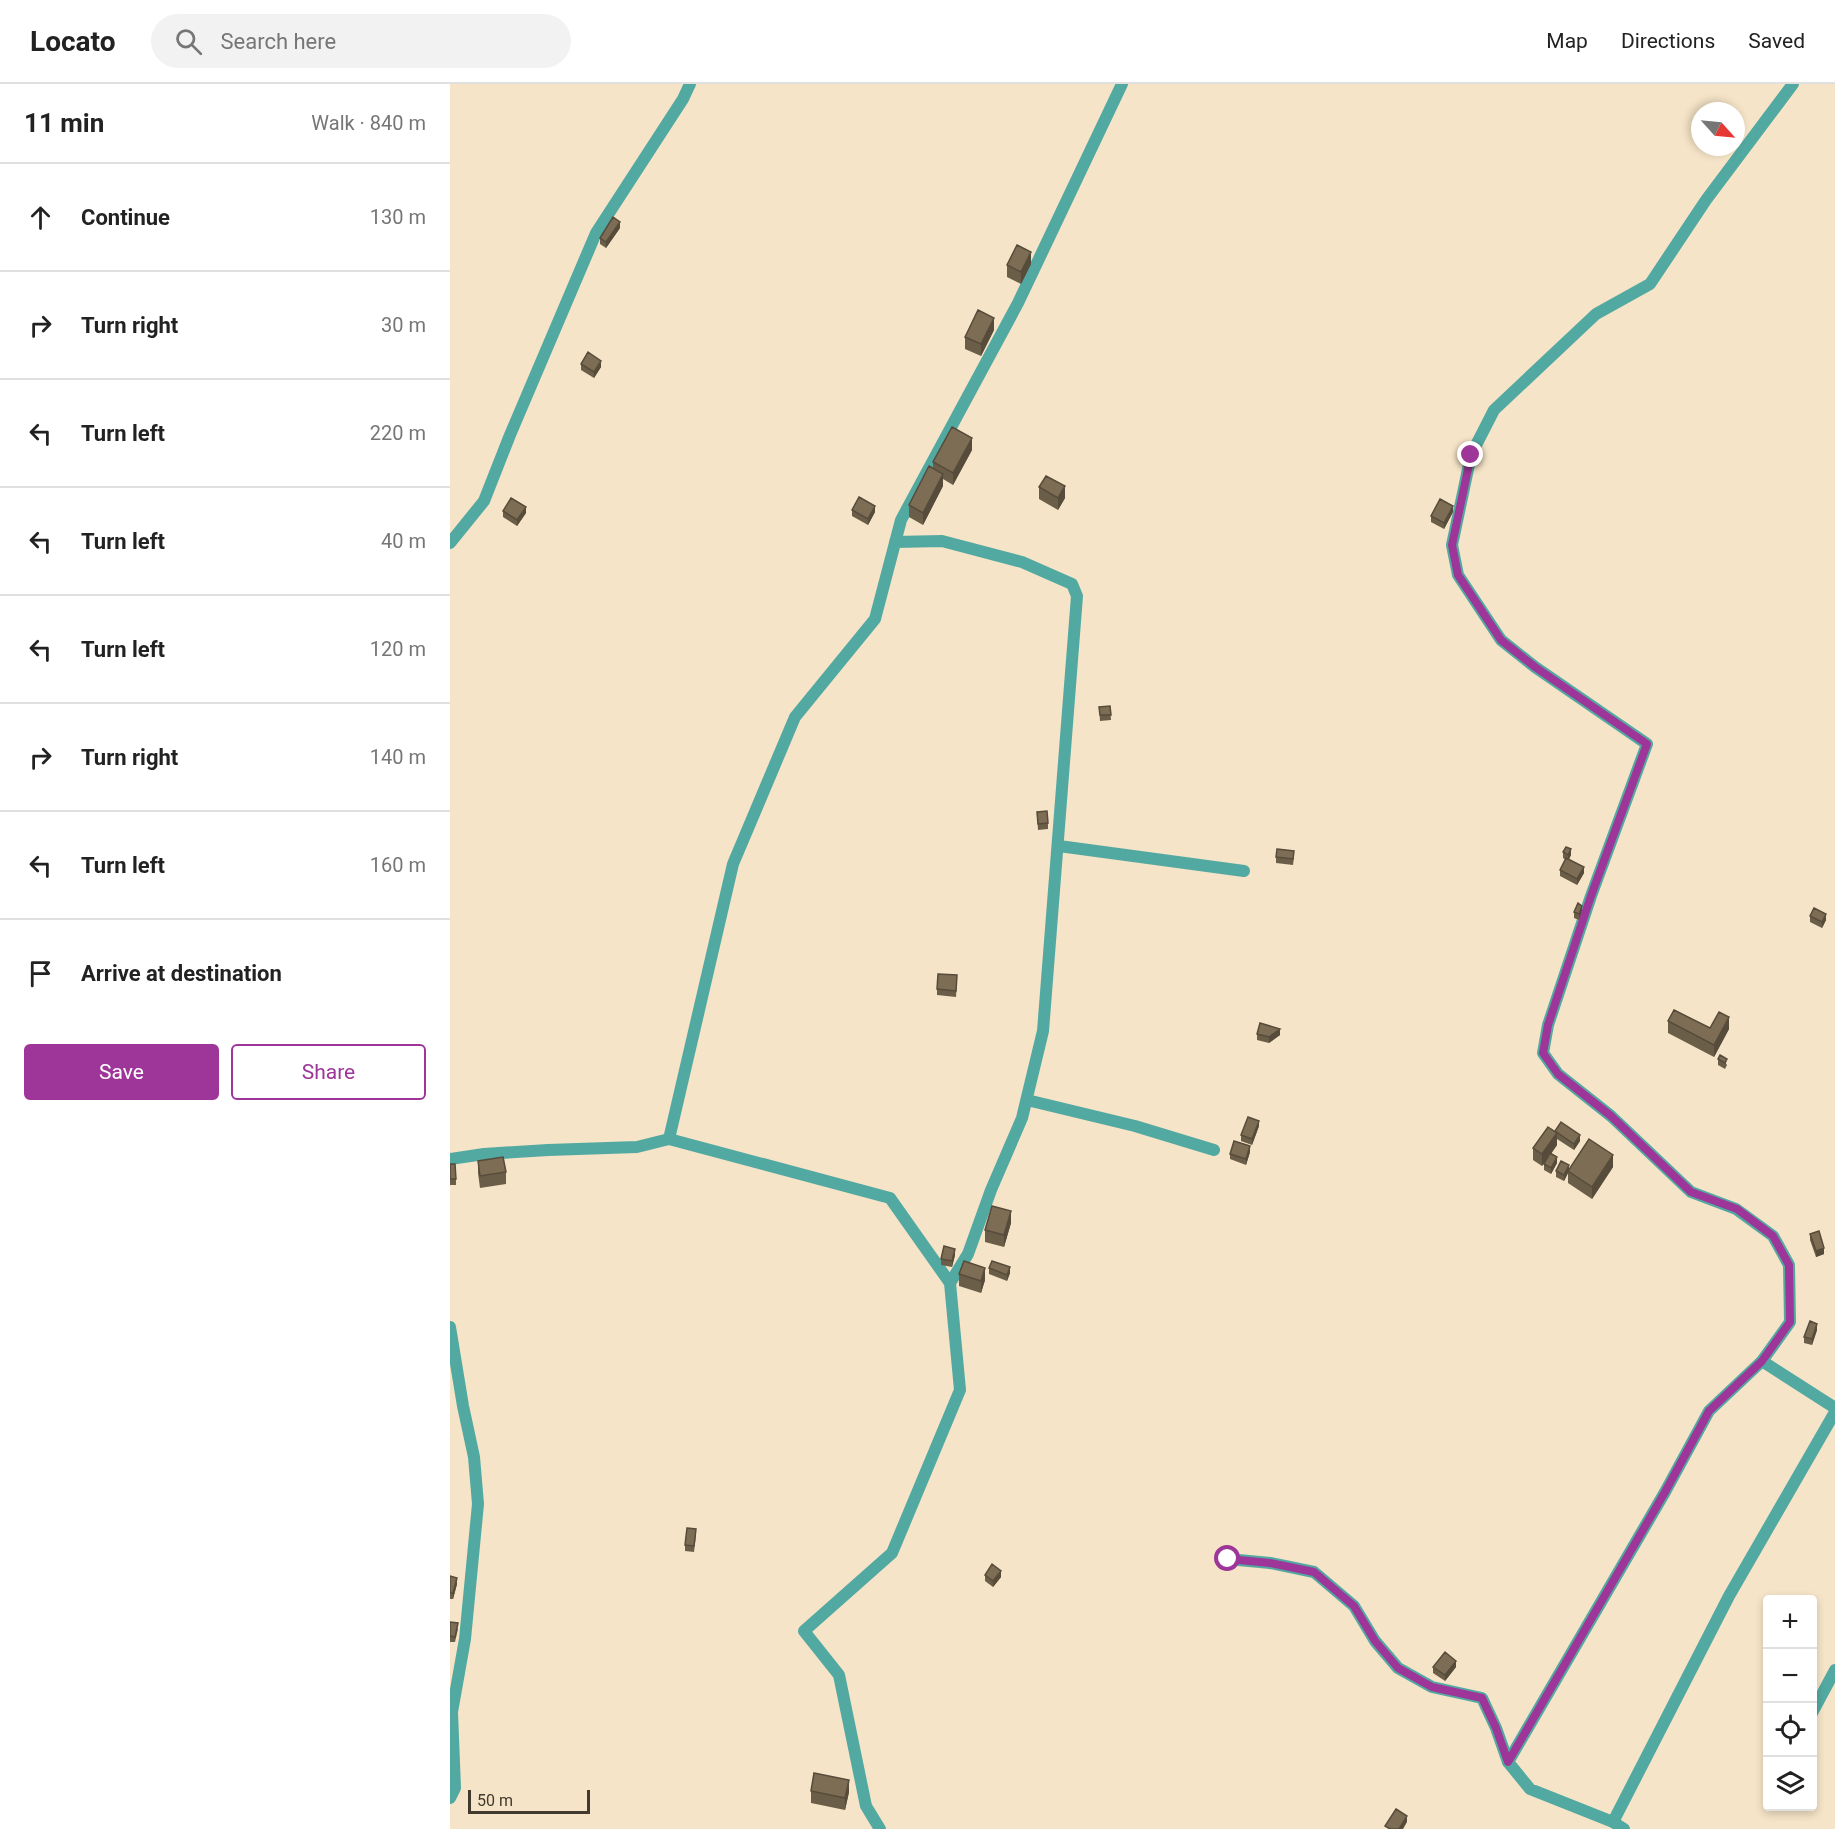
<!DOCTYPE html>
<meta charset="utf-8">
<style>
body{margin:0;font-family:Roboto,sans-serif;background:#f2f2f2;color:#222}
.controls{position:absolute;right:18px;bottom:18px;display:grid;overflow:hidden;border-radius:6px;box-shadow:0 3px 9px #0003}
.controls button{width:54px;height:54px;display:grid;place-items:center;padding:0;border:0;border-bottom:2px solid #e0e0e0;background:#fff;color:#222;font:30px sans-serif}
.compass{position:absolute;left:1241px;top:18px;width:54px;height:54px;border-radius:50%;background:#fff;box-shadow:0 3px 9px #0003;rotate:117deg}
.scale{position:absolute;left:18px;bottom:15px;width:122px;box-sizing:border-box;padding-left:6px;border:3px solid #413a2f;border-top:0;font-size:16px;line-height:21px;white-space:nowrap;color:#413a2f;-webkit-text-stroke:4px #f5e4c7;paint-order:stroke}
.stop{position:absolute;width:18px;height:18px;margin:-14px;border:4px solid #9e3598;border-radius:50%;background:#fff}
.stop.end{background:#9e3598;border-color:#fff;box-shadow:0 2px 6px #0008}
.list{margin:0;padding:0;list-style:none}
h2{display:flex;justify-content:space-between;align-items:center;height:78px;margin:0;padding:0 24px;font-size:26px}
h2 small{font-size:20px;font-weight:400;color:#767676}
.list li{display:grid;grid-template-columns:39px 1fr auto;gap:18px;align-items:center;box-sizing:border-box;height:108px;padding:0 24px;border-top:2px solid #e0e0e0}
.list b{display:block;font-size:22px;white-space:nowrap}
.list em{font-size:20px;font-style:normal;color:#767676}
.actions{display:flex;gap:12px;padding:18px 24px}
.actions a{flex:1;padding:14px 0;border:2px solid #9e3598;border-radius:6px;text-align:center;font-size:21px;color:#9e3598}
.actions .main{background:#9e3598;color:#fff}
.icon{flex:none;width:33px;height:33px;fill:none;stroke:currentColor;stroke-width:2;stroke-linecap:round;stroke-linejoin:round}
.map{position:relative;flex:none;width:1385px;height:1745px;overflow:hidden}
header{display:flex;align-items:center;gap:36px;box-sizing:border-box;height:84px;padding:0 30px;background:#fff;border-bottom:2px solid #e0e0e0}
header strong{font-size:28px}
nav{display:flex;gap:33px;margin-inline-start:auto;font-size:21px}
.search{width:420px;height:54px;background:#f2f2f2;display:flex;align-items:center;gap:15px;box-sizing:border-box;padding:0 21px;border-radius:33px;color:#767676;font-size:22px}
main{display:flex}
aside{flex:1;background:#fff}
.map>svg:first-child{display:block}
.lines{fill:none;stroke-linecap:round;stroke-linejoin:round}
.minor{stroke:#52a9a1;stroke-width:12}
.tertiary{stroke:#52a9a1;stroke-width:12}
.wall{fill:#6b5e48}
.shaded-wall{fill:#574c3b}
.building{fill:#7c6d54;stroke:#574c3b;stroke-width:1.5}
.route{stroke:#9e3598;stroke-width:8}
</style>
<header>
<strong>Locato</strong>
<div class="search"><svg class="icon" aria-label="search" viewBox="0 0 24 24"><circle cx="10" cy="10" r="6"/><path d="M15 15l6 6"/></svg>Search here</div>
<nav><a>Map</a><a>Directions</a><a>Saved</a></nav>
</header>
<main>
<aside>
<h2>11 min<small>Walk · 840 m</small></h2>
<ul class="list">
<li><svg class="icon" aria-label="ahead" viewBox="0 0 24 24"><path d="M12 20V5M6 11l6-6 6 6"/></svg><div><b>Continue</b></div><em>130 m</em></li>
<li><svg class="icon" aria-label="right" viewBox="0 0 24 24"><path d="M7 20v-9h11M14 6l5 5-5 5"/></svg><div><b>Turn right</b></div><em>30 m</em></li>
<li><svg class="icon" aria-label="left" viewBox="0 0 24 24"><path d="M17 20v-9H6M10 6l-5 5 5 5"/></svg><div><b>Turn left</b></div><em>220 m</em></li>
<li><svg class="icon" aria-label="left" viewBox="0 0 24 24"><path d="M17 20v-9H6M10 6l-5 5 5 5"/></svg><div><b>Turn left</b></div><em>40 m</em></li>
<li><svg class="icon" aria-label="left" viewBox="0 0 24 24"><path d="M17 20v-9H6M10 6l-5 5 5 5"/></svg><div><b>Turn left</b></div><em>120 m</em></li>
<li><svg class="icon" aria-label="right" viewBox="0 0 24 24"><path d="M7 20v-9h11M14 6l5 5-5 5"/></svg><div><b>Turn right</b></div><em>140 m</em></li>
<li><svg class="icon" aria-label="left" viewBox="0 0 24 24"><path d="M17 20v-9H6M10 6l-5 5 5 5"/></svg><div><b>Turn left</b></div><em>160 m</em></li>
<li><svg class="icon" aria-label="arrive" viewBox="0 0 24 24"><path d="M6 21V4h12l-3 4 3 4H6"/></svg><div><b>Arrive at destination</b></div></li>
</ul>
<div class="actions"><a class="main">Save</a><a>Share</a></div>
</aside>
<div class="map">
<svg width="1385" height="1745" viewBox="0 0 1385 1745">
<rect width="100%" height="100%" fill="#f5e4c7"/>
<g class="lines">
<path class="minor" d="M445,458L492,457L572,478L622,500L627,512L593,947L572,1034L541,1106L518,1170L500,1199
M0,459L34,417L60,351L146,149L233,15L240,0
M609,762L794,787
M577,1016L685,1042L764,1066
M219,1055L283,780L345,633L425,535L451,436L568,219L672,0
M0,1075L34,1070L98,1066L187,1063L219,1055L440,1114L500,1199L510,1306L442,1469L354,1547L389,1591L416,1722L430,1745
M0,1243L13,1322L24,1373L28,1420L15,1555L2,1628L5,1704L0,1714
M1312,1277L1385,1324
M778,1475L820,1479L864,1488L904,1522L925,1557L948,1584L982,1603L1032,1614L1046,1644L1058,1678
M1362,1629L1385,1586
M1163,1738L1279,1512L1385,1328"/>
<path class="tertiary" d="M1174,1745L1163,1738L1080,1705L1058,1678L1215,1408L1259,1327L1312,1277L1340,1238L1339,1181L1323,1152L1286,1125L1241,1108L1161,1032L1108,990L1093,969L1098,941L1141,812L1197,660L1085,583L1051,556L1008,491L1002,461L1021,371L1044,326L1146,230L1200,200L1256,116L1343,0"/>
</g>
<path class="wall" d="M170,144L156,164L150,160V154Z
M581,180L571,200L557,193V181Z
M544,246L531,272L515,265V253Z
M131,280L151,283L144,294L131,286Z
M522,366L503,401L493,395V402L473,441L459,433V421L483,384V378Z
M589,403L615,414L608,426L589,415Z
M402,426L425,428L418,441L402,432Z
M53,427L76,429L67,442L53,433Z
M1003,428L994,445L981,438V432Z
M660,622L661,636L650,637L649,623Z
M587,728L598,739V745L588,746Z
M1113,768L1121,771L1119,775L1134,789L1127,801L1110,792V786L1116,776L1113,774Z
M826,773H844L843,781L826,779Z
M1124,828H1132L1129,836L1124,834Z
M1360,832L1376,836L1372,844L1360,838Z
M507,897L506,913L487,911V905Z
M1218,937L1260,944L1279,945L1264,973L1218,949Z
M807,950L830,951L819,959L807,956Z
M1270,971L1277,981L1275,985L1268,981V975Z
M809,1042L802,1061L791,1057V1051Z
M1105,1048L1130,1057L1124,1066L1107,1055V1061L1101,1070L1107,1079L1101,1090L1094,1086V1080L1095,1078L1092,1082L1083,1076V1064Z
M800,1068L796,1081L780,1075V1070Z
M28,1077L56,1088V1100L30,1104L28,1089Z
M0,1080L6,1095V1101H0Z
M1163,1083L1142,1115L1118,1099V1089L1114,1097L1106,1093V1087Z
M561,1139L554,1163L535,1158V1146Z
M1360,1150L1374,1170L1366,1173L1360,1156Z
M505,1171L502,1183L491,1181V1175Z
M539,1184L560,1189L557,1197L539,1190Z
M509,1190L535,1196L531,1209L509,1202Z
M1367,1246L1362,1261L1354,1259V1253Z
M246,1451L244,1468L235,1467V1461Z
M535,1491L551,1493L543,1503L535,1497Z
M0,1492L7,1500L3,1515H0Z
M0,1538L8,1545L5,1558H0Z
M983,1583H1006L995,1597L983,1589Z
M361,1707L399,1708L395,1726L361,1719Z"/>
<path class="shaded-wall" d="M170,138V144L156,164V158Z
M581,168V180L571,200V188Z
M544,234V246L531,272V260Z
M151,277V283L144,294V288Z
M522,354V366L503,401V389Z
M493,390V402L473,441V429Z
M615,402V414L608,426V414Z
M425,422V428L418,441V435Z
M1003,422V428L994,445V439Z
M76,423V429L67,442V436Z
M1121,765V771L1118,777V771Z
M1134,783V789L1127,801V795Z
M1132,822V828L1129,836V830Z
M1376,830V836L1372,844V838Z
M1279,933V945L1264,973V961Z
M830,945V951L819,959V953Z
M809,1037V1042L802,1061V1055Z
M1107,1049V1061L1092,1082V1070Z
M1130,1051V1057L1124,1066V1060Z
M800,1062V1068L796,1081V1075Z
M1163,1071V1083L1142,1115V1103Z
M1107,1073V1079L1101,1090V1084Z
M1119,1081V1087L1114,1097V1091Z
M561,1127V1139L554,1163V1151Z
M1374,1164V1170L1366,1173V1167Z
M505,1165V1171L502,1183V1177Z
M560,1183V1189L557,1197V1191Z
M535,1184V1196L531,1209V1197Z
M1367,1240V1246L1362,1261V1255Z
M551,1487V1493L543,1503V1497Z
M7,1494V1500L3,1515V1509Z
M1006,1577V1583L995,1597V1591Z
M399,1696V1708L395,1726V1714Z
M957,1732V1738L953,1745H949Z"/>
<path class="building" d="M163,133L170,138L156,158L150,154Z
M567,161L581,168L571,188L557,181Z
M528,226L544,234L531,260L515,253Z
M138,268L151,277L144,288L131,280Z
M502,343L522,354L503,389L483,378Z
M479,382L493,390L473,429L459,421Z
M596,392L615,402L608,414L589,403Z
M409,413L425,422L418,435L402,426Z
M61,414L76,423L67,436L53,427Z
M990,415L1003,422L994,439L981,432Z
M660,622L661,631H650L649,623Z
M597,727L598,739L588,740L587,728Z
M1116,763L1121,765L1118,771L1113,768Z
M827,765L844,767L843,775L826,773Z
M1116,774L1134,783L1127,795L1110,786Z
M1128,819L1132,822L1129,830L1124,828Z
M1364,824L1376,830L1372,838L1360,832Z
M488,890L507,891L506,907L487,905Z
M1224,926L1260,944L1269,928L1279,933L1264,961L1218,937Z
M810,939L830,945L819,953L807,950Z
M1270,971L1277,975L1275,979L1268,975Z
M798,1033L809,1037L802,1055L791,1051Z
M1111,1038L1130,1051L1124,1060L1105,1047Z
M1098,1043L1107,1049L1092,1070L1083,1064Z
M1139,1055L1163,1071L1142,1103L1118,1087Z
M784,1057L800,1062L796,1075L780,1070Z
M1100,1069L1107,1073L1101,1084L1094,1080Z
M53,1073L56,1088L30,1092L28,1077Z
M1111,1077L1119,1081L1114,1091L1106,1087Z
M0,1080H5L6,1095H0Z
M542,1122L561,1127L554,1151L535,1146Z
M1369,1147L1374,1164L1366,1167L1360,1150Z
M494,1162L505,1165L502,1177L491,1175Z
M514,1177L535,1184L531,1197L509,1190Z
M542,1177L560,1183L557,1191L539,1184Z
M1360,1237L1367,1240L1362,1255L1354,1253Z
M237,1444L246,1445L244,1462L235,1461Z
M542,1480L551,1487L543,1497L535,1491Z
M0,1492L7,1494L3,1509H0Z
M0,1538L8,1539L5,1553L0,1552Z
M995,1568L1006,1577L995,1591L983,1583Z
M364,1689L399,1696L395,1714L361,1707Z
M946,1725L957,1732L949,1745H940L935,1742Z"/>
<g class="lines">
<path class="route" d="M778,1475L820,1479L864,1488L904,1522L925,1557L948,1584L982,1603L1032,1614L1046,1644L1058,1678L1215,1408L1259,1327L1312,1277L1340,1238L1339,1181L1323,1152L1287,1125L1241,1108L1161,1032L1108,990L1093,969L1098,941L1141,812L1197,660L1085,583L1051,556L1008,491L1002,461L1021,371"/>
</g>
</svg>
<div class="controls">
<button>+</button>
<button>−</button>
<button><svg class="icon" aria-label="locate" viewBox="0 0 24 24"><circle cx="12" cy="12" r="6"/><path d="M12 2v4M12 18v4M2 12h4M18 12h4"/></svg></button>
<button><svg class="icon" aria-label="layers" viewBox="0 0 24 24"><path d="M12 4l9 5-9 5-9-5zM3 14l9 5 9-5"/></svg></button>
</div>
<svg class="compass" viewBox="-18 -18 36 36"><path d="M0-13l5 13h-10z" fill="#e53935"/><path d="M0 13l5-13h-10z" fill="#767676"/></svg>
<div class="scale">50 m</div>
<div class="stop" style="left:778px;top:1475px"></div>
<div class="stop end" style="left:1021px;top:371px"></div>
</div>
</main>
